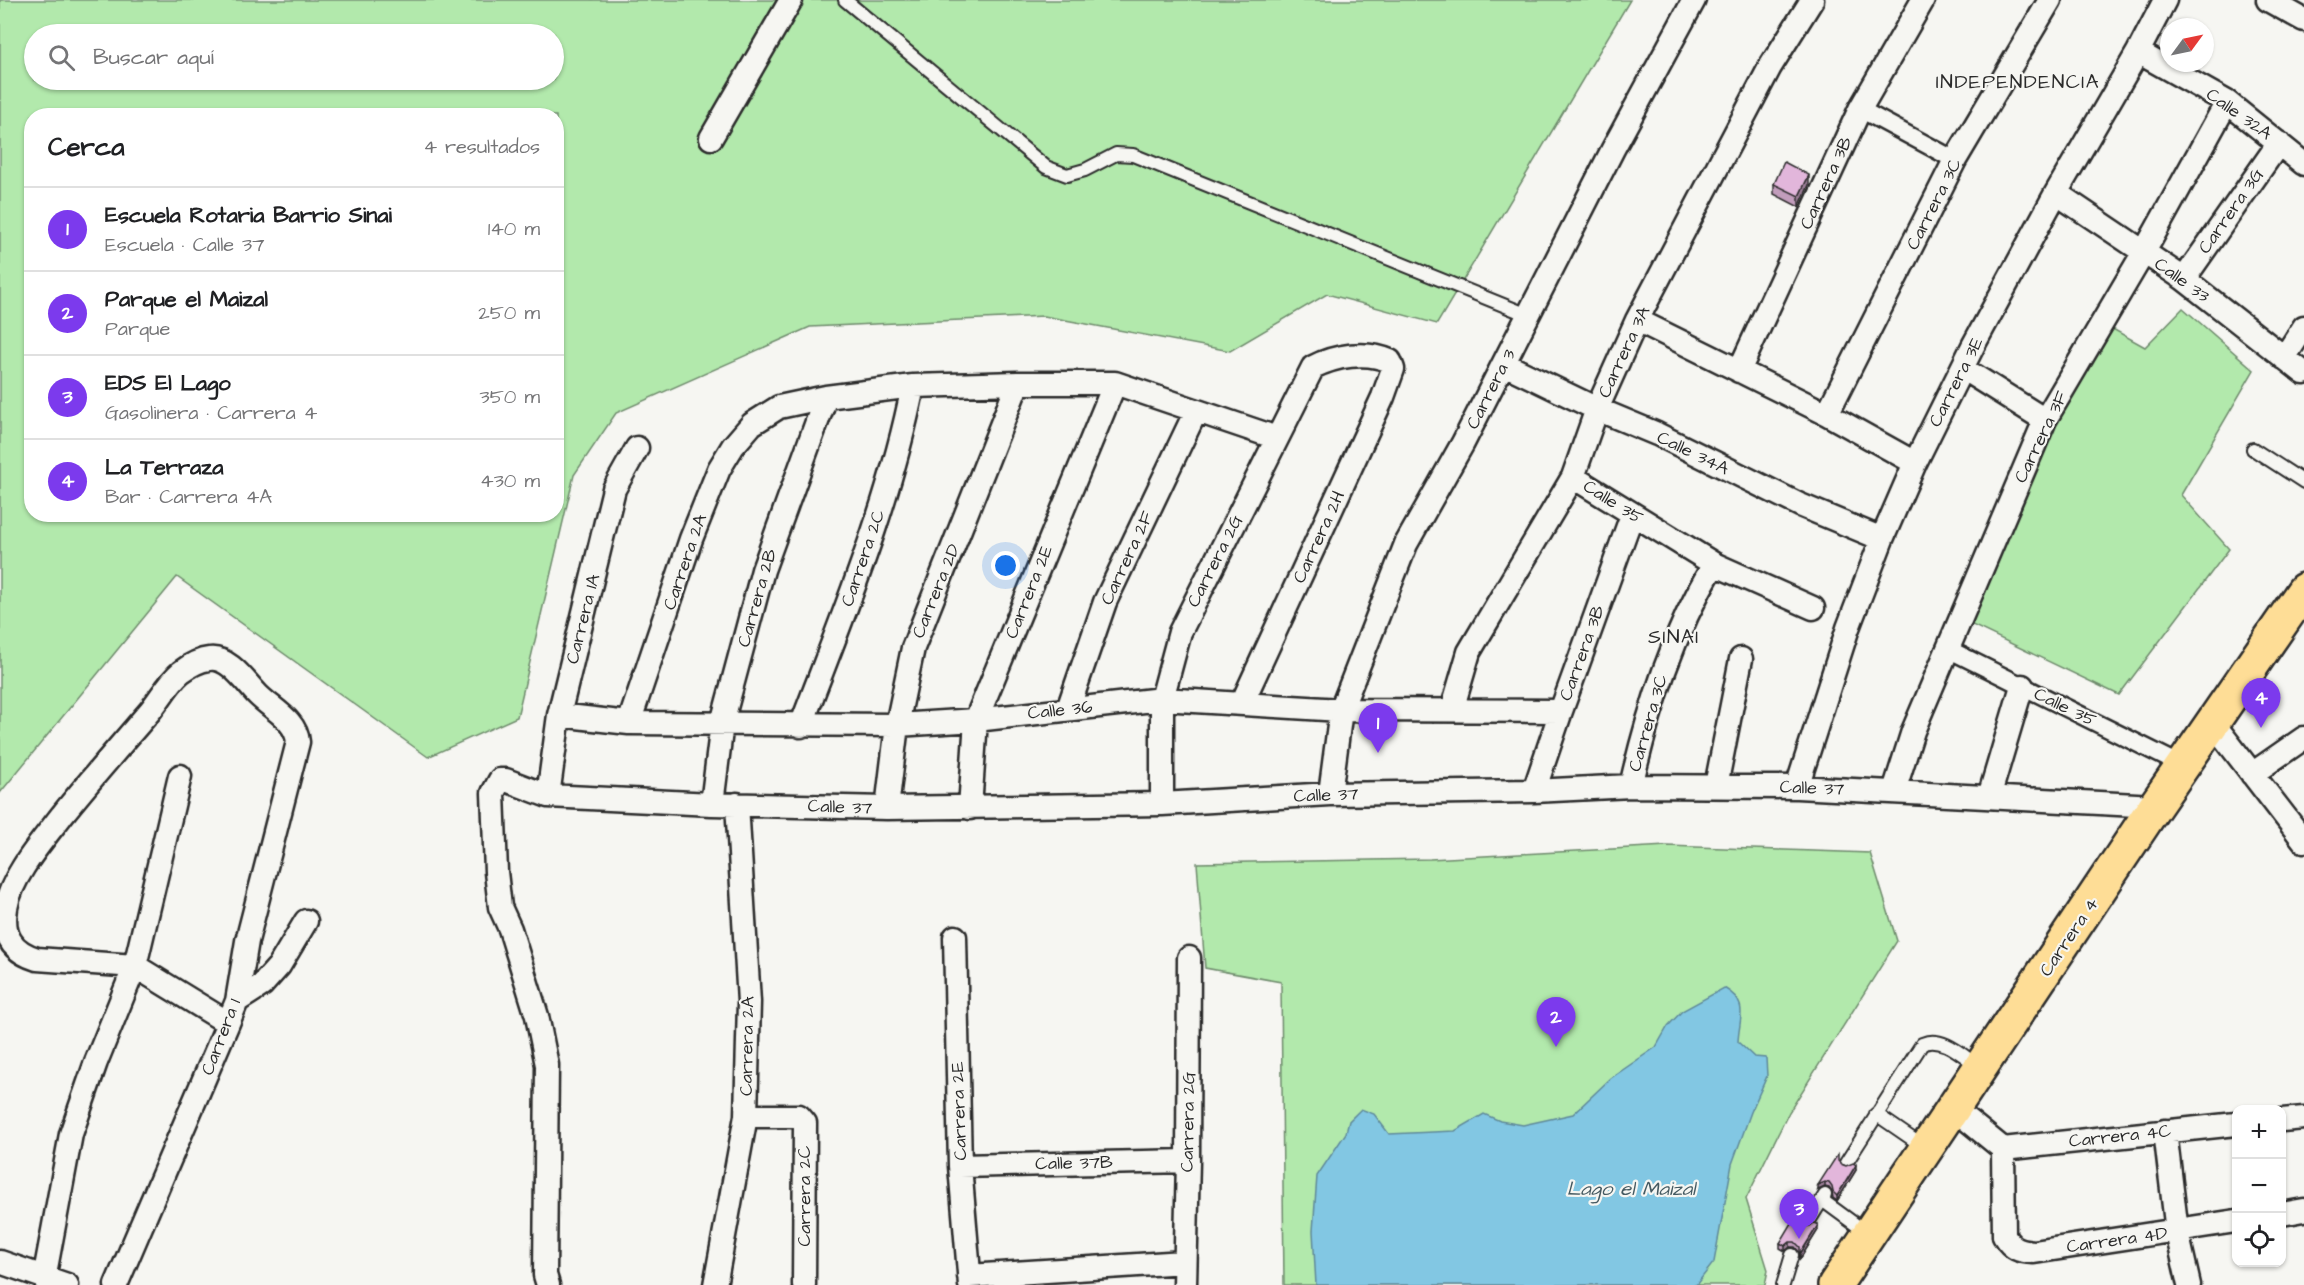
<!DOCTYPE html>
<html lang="es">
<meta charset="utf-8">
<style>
body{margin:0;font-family:"Architects Daughter",sans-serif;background:#f2f2f2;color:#202124}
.controls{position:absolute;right:18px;bottom:18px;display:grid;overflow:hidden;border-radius:12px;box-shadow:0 2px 4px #0004}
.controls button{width:54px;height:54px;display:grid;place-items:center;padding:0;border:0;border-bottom:2px solid #e0e0e0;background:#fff;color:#202124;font:30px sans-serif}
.compass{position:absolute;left:2160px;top:18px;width:54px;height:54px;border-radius:50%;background:#fff;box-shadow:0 2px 4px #0004;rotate:57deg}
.you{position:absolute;left:1006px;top:566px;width:21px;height:21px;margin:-15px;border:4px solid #fff;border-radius:50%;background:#1a73e8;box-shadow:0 0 0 9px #1a73e833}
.badge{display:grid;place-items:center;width:39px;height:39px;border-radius:50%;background:#7c3aed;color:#fff;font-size:20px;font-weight:700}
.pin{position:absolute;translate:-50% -50px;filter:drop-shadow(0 2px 3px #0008)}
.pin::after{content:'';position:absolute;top:32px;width:21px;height:18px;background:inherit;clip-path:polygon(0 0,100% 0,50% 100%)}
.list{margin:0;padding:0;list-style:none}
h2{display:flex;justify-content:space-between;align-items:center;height:78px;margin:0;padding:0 24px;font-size:26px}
h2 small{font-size:20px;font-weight:400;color:#757577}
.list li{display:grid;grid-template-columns:39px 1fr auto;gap:18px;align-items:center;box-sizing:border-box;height:84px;padding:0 24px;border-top:2px solid #e0e0e0}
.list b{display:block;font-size:22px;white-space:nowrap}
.list p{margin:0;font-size:20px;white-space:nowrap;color:#757577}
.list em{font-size:20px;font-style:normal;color:#757577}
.icon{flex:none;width:33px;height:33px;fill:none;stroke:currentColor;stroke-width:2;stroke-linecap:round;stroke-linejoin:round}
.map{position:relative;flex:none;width:2304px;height:1285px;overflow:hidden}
.search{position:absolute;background:#fff;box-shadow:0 2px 4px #0004;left:24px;top:24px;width:540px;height:66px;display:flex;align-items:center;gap:15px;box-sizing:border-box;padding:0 21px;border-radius:33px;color:#757577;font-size:22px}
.panel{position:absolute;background:#fff;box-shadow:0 2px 4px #0004;left:24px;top:108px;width:540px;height:414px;border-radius:24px}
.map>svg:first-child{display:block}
.green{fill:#b2e9ac;stroke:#6e8a6c;stroke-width:1.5;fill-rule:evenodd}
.water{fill:#82c7e3;stroke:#5f8999;stroke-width:1.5}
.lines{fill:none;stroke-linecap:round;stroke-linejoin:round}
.service-casing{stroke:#2b2b2b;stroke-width:16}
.pedestrian-casing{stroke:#2b2b2b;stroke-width:21}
.minor-casing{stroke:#2b2b2b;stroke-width:27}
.primary-casing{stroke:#2b2b2b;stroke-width:38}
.service{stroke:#f6f6f2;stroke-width:12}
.pedestrian{stroke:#f6f6f2;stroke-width:16}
.minor{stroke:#f6f6f2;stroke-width:22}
.primary{stroke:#fedd96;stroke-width:33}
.wall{fill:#c29dbc;stroke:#2b2b2b;stroke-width:1.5}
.shaded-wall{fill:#9e7f99;stroke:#2b2b2b;stroke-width:1.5}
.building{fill:#e2b6db;stroke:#2b2b2b;stroke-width:1.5}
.labels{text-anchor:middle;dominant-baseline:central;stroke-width:4.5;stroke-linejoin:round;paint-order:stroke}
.street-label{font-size:18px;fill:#2b2b2b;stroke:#f6f6f2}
.neighbourhood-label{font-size:20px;letter-spacing:1.5px;fill:#2b2b2b;stroke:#f6f6f2}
.water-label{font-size:20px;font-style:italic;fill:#455a62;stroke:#f6f6f2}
</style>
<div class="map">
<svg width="2304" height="1285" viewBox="0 0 2304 1285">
<rect width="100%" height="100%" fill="#f6f6f2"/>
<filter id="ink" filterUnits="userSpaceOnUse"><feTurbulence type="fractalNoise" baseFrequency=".0167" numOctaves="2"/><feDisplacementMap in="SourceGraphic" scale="12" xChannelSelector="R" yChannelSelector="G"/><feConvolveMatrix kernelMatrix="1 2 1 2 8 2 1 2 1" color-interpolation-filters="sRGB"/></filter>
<g filter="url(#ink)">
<path class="green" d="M0,0H1630L1437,324L1327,294L1230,351L1044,316L810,327L616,413L574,475L517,717L428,757L177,577L0,793ZM34,34H554V80H34ZM32,116H556V514H32Z
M2183,308L2254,370L2181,495L2229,549L2119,695L1970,624L2054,424L2111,328L2145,347Z
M1667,846L1870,853L1897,941L1789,1112L1746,1199L1768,1270L1765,1285H1284L1281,982L1205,968L1197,863L1430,859Z"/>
<path class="water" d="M1724,988C1750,1003 1739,1018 1738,1042L1754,1057L1766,1058L1767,1076L1751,1112L1732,1164L1714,1262L1696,1285H1316L1313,1231L1317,1176L1346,1133L1349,1121L1361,1109L1374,1114L1389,1134L1455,1131L1484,1114L1500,1121L1523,1125L1573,1114L1611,1078L1656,1047L1668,1026L1682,1011Z"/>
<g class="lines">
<g class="service-casing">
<path id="service" d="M845,0L1046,167L1067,175L1085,170L1116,154L1133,155L1528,315
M2253,449L2304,482
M1876,1114L1924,1147
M1846,1163L1922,1044C1942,1035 1962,1055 1978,1066
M1822,1200L1867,1233
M1807,1224L1825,1195
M1783,1285L1792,1255"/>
</g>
<g class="pedestrian-casing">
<path id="pedestrian" d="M1860,109L1955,160
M1948,649L2183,766"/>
</g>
<g class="minor-casing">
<path id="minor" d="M2268,0L2304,20
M2138,52L2227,102L2304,164
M711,138L791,0
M2056,193L2184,279L2304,373
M2184,279L2279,143
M1637,320L1827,414L1915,463
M2284,358L2304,327
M1504,364L1597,409L1657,434L1800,505L1882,539
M1962,368L2045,420
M1739,371L1860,109L1923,0
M1827,414L1955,160L2050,0
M1573,477L1714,564L1813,608
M1068,709L1105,602L1196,411
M1452,710L1469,652L1573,477L1597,409L1637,320L1770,67L1812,0
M559,715L629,723L897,725L976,720L1162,699L1341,710L1561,711
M629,723L691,539L719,469L733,446L752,424L779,407L826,397L913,386L1018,383H1115L1277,438
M2213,723L2304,841
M801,726C843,615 890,503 913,386
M2252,774L2304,738
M1631,786C1649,708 1673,633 1714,564
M1716,786L1741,659
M1797,787L1848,628L1882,539L1915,463L1973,346L2056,193L2138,52L2165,0
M1534,791L1561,711L1632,515
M1894,791L1913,731L2045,420L2144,252L2227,102
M1330,794L1341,710L1406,544L1463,443L1613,149L1694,0
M548,796L559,715L614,489L637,448
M1989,797L2022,686
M712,804L722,723L763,570L826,397
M1162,804V699L1180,632L1313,367C1335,356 1366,350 1390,361L1393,369L1383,397L1242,703
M887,808L897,725L913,648L1018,383
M970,808L976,720L1115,383
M955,937L960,1166L970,1285
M237,1001L262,985L279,966L306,921
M1954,1109L2003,1149L2004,1236C2012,1249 2019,1251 2034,1252L2236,1221
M746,1116H799L805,1123L804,1285
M2282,1120L2304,1118
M2165,1131L2177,1232L2189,1285
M2003,1149L2236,1124
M960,1166L1188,1161
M2282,1214L2304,1210
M0,1262L67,1285
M969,1276L1184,1262
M44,1279L71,1134L96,1062L135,966L180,776
M116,1285L228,1023L237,1001L247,941L298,742C296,720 273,710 258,695C246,683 229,656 209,659C199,660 189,666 181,672C169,682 160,699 150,711C120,746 90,780 62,815C43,840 11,876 6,908C2,935 11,951 37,959L135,966L228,1023
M548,1285L545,1275L547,1065L537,1016L510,929L500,907L496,872L493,793L500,780H506L548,796L712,804L887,808L1162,804L1330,794L1534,791L1631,786L1797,787L2155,806
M715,1285L746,1116L749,1002L737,804
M1185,1285L1188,1161L1189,958"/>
</g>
<g class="primary-casing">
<path id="primary" d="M1835,1285L2155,806L2304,590"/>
</g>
<use href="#service" class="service"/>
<use href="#pedestrian" class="pedestrian"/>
<use href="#minor" class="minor"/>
<use href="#primary" class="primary"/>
</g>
<path class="wall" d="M1774,184L1809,185L1799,207L1774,194Z
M1838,1161L1841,1164L1856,1170L1837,1201L1833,1198L1832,1192L1829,1188L1825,1187L1818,1190Z
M1800,1223L1803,1226L1818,1230L1800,1259V1253L1795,1247H1790L1785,1251L1780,1248V1243Z"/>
<path class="shaded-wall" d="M1809,175V185L1799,207V196Z
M1856,1165V1170L1837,1201V1196Z
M1825,1182V1187L1818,1190V1185Z
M1818,1225V1230L1800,1259V1254Z
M1790,1242V1247L1785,1251V1246Z"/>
<path class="building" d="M1784,162L1809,175L1799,196L1774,184Z
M1838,1154V1161L1841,1164L1846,1166L1853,1163L1856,1165L1837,1196L1833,1192L1832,1187L1829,1183L1825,1182L1818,1185Z
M1798,1213L1800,1214V1222L1803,1226H1810L1814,1223L1818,1225L1800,1254V1247L1795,1242H1790L1785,1246L1780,1243Z"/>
</g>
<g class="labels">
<g class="street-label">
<text transform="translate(2239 114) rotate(35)">Calle 32A</text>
<text transform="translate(1826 183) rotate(-65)">Carrera 3B</text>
<text transform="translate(1934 204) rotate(-63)">Carrera 3C</text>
<text transform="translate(2231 211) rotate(-55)">Carrera 3G</text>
<text transform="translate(2182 280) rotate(36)">Calle 33</text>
<text transform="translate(1624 352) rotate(-65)">Carrera 3A</text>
<text transform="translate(1956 382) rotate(-63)">Carrera 3E</text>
<text transform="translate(1491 389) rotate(-63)">Carrera 3</text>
<text transform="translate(2041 437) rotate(-64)">Carrera 3F</text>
<text transform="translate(1693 453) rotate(26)">Calle 34A</text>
<text transform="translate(1613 502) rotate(32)">Calle 35</text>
<text transform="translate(1319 537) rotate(-65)">Carrera 2H</text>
<text transform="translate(863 558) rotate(-71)">Carrera 2C</text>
<text transform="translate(1127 558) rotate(-65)">Carrera 2F</text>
<text transform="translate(1215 561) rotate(-63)">Carrera 2G</text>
<text transform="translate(685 562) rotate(-71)">Carrera 2A</text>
<text transform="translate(936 591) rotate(-68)">Carrera 2D</text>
<text transform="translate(1029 592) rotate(-68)">Carrera 2E</text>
<text transform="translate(757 598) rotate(-74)">Carrera 2B</text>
<text transform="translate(583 619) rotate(-76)">Carrera 1A</text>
<text transform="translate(1582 653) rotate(-70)">Carrera 3B</text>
<text transform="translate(2065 707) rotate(26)">Calle 35</text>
<text transform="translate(1060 710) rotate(-6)">Calle 36</text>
<text transform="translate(1648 723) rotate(-74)">Carrera 3C</text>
<text transform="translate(1812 788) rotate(2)">Calle 37</text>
<text transform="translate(1326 795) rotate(-2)">Calle 37</text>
<text transform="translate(840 807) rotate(2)">Calle 37</text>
<text transform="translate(2069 937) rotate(-56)">Carrera 4</text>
<text transform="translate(221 1037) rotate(-69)">Carrera 1</text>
<text transform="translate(747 1046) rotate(-89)">Carrera 2A</text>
<text transform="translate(959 1111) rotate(-92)">Carrera 2E</text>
<text transform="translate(1188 1122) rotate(-89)">Carrera 2G</text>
<text transform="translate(2120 1136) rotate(-6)">Carrera 4C</text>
<text transform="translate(1074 1163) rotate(-1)">Calle 37B</text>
<text transform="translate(804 1196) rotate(-90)">Carrera 2C</text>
<text transform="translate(2117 1240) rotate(-8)">Carrera 4D</text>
</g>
<g class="neighbourhood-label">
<text x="2018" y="82">INDEPENDENCIA</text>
<text x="1674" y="637">SINAI</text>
</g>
<g class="water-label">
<text x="1631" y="1189">Lago el Maizal</text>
</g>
</g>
</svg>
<div class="controls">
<button>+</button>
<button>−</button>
<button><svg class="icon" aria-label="locate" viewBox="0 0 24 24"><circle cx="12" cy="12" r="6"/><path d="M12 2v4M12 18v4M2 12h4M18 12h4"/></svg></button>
</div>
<svg class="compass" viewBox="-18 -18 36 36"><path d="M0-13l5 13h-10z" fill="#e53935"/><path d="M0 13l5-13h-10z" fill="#757577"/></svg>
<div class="you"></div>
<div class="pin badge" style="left:1378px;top:753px">1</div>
<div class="pin badge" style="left:1556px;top:1047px">2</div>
<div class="pin badge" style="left:1799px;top:1239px">3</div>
<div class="pin badge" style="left:2261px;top:728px">4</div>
<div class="search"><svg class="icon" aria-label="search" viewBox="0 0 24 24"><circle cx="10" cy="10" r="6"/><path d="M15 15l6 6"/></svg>Buscar aquí</div>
<section class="panel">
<h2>Cerca<small>4 resultados</small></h2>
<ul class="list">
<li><span class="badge">1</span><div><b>Escuela Rotaria Barrio Sinai</b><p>Escuela · Calle 37</p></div><em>140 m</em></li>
<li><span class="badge">2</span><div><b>Parque el Maizal</b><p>Parque</p></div><em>250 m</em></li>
<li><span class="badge">3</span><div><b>EDS El Lago</b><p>Gasolinera · Carrera 4</p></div><em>350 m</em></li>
<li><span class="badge">4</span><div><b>La Terraza</b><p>Bar · Carrera 4A</p></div><em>430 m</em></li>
</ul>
</section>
</div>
